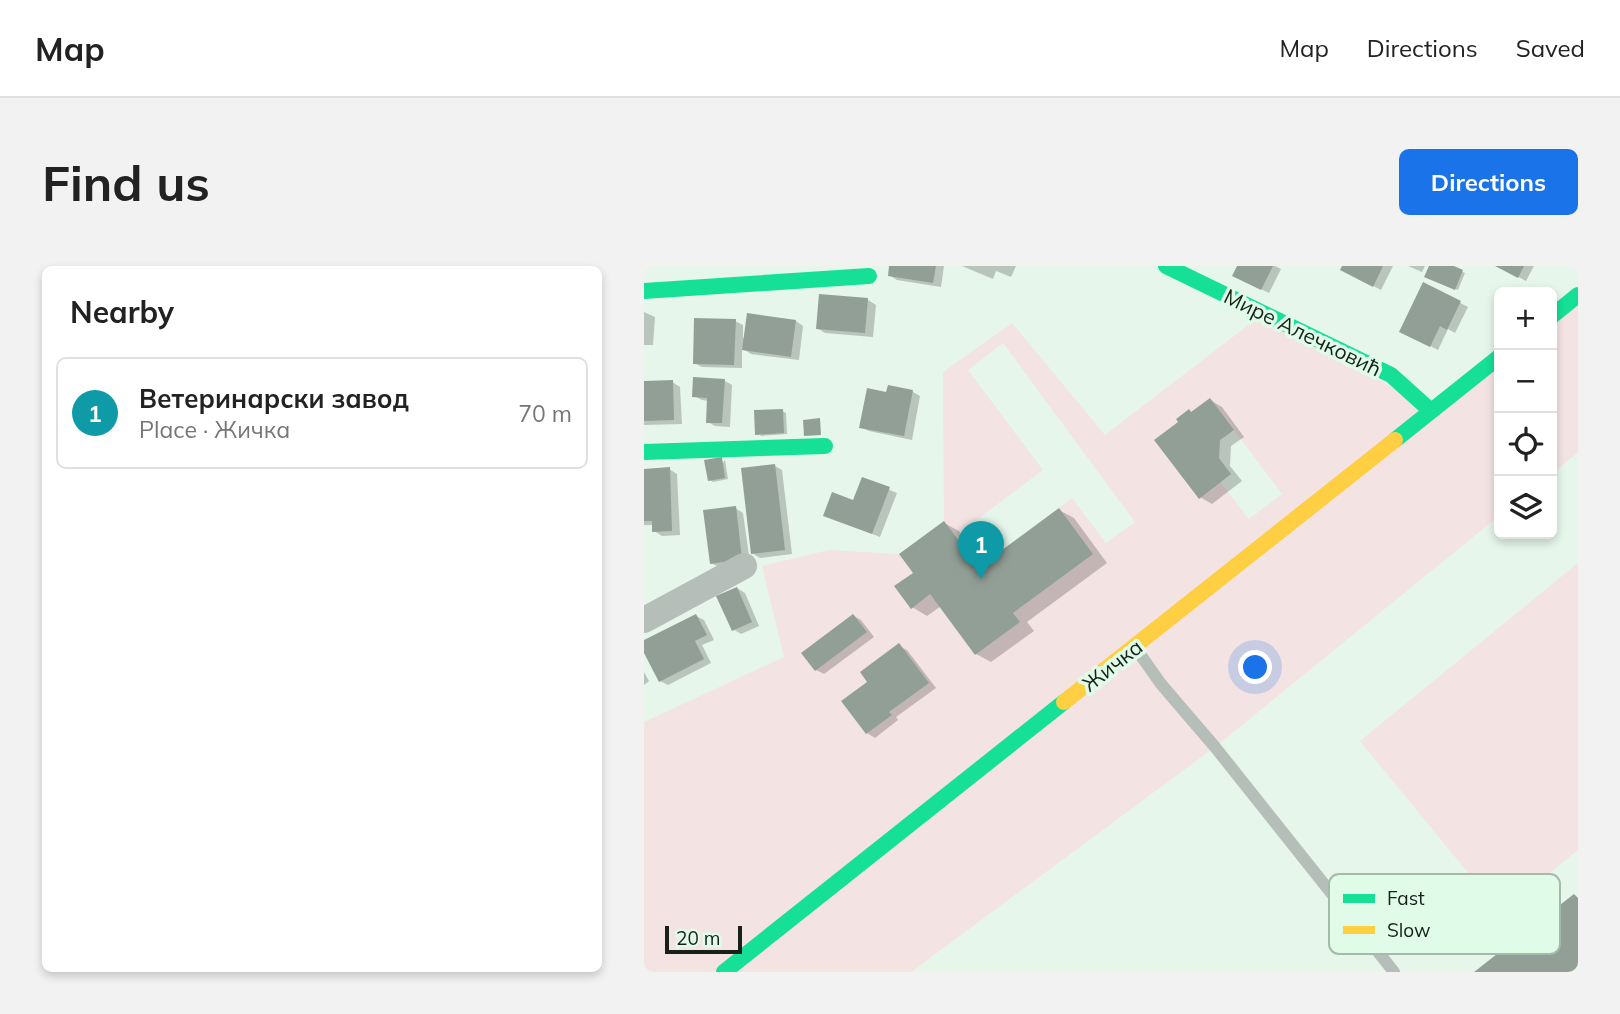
<!DOCTYPE html>
<meta charset="utf-8">
<style>
body{margin:0;font-family:Mulish,sans-serif;background:#f2f2f2;color:#222}
.controls{position:absolute;right:21px;top:21px;display:grid;overflow:hidden;border-radius:10px;box-shadow:0 4px 10px #0003}
.controls button{width:63px;height:63px;display:grid;place-items:center;padding:0;border:0;border-bottom:2px solid #e0e0e0;background:#fff;color:#222;font:35px sans-serif}
.scale{position:absolute;left:21px;bottom:18px;width:77px;box-sizing:border-box;padding-left:7px;border:4px solid #17211a;border-top:0;font-size:19px;line-height:24px;white-space:nowrap;color:#17211a;-webkit-text-stroke:5px #e0fce8;paint-order:stroke}
.you{position:absolute;left:612px;top:402px;width:24px;height:24px;margin:-18px;border:5px solid #fff;border-radius:50%;background:#1a73e8;box-shadow:0 0 0 10px #1a73e833}
.badge{display:grid;place-items:center;width:46px;height:46px;border-radius:50%;background:#1a73e8;color:#fff;font-size:23px;font-weight:700}
.pin{position:absolute;translate:-50% -58px;filter:drop-shadow(0 2px 4px #0008)}
.pin::after{content:'';position:absolute;top:37px;width:24px;height:21px;background:inherit;clip-path:polygon(0 0,100% 0,50% 100%)}
.list{margin:0;padding:0;list-style:none}
h2{display:flex;justify-content:space-between;align-items:center;height:91px;margin:0;padding:0 28px;font-size:30px}
h2 small{font-size:23px;font-weight:400;color:#767676}
.list li{display:grid;grid-template-columns:46px 1fr auto;gap:21px;align-items:center;box-sizing:border-box;height:112px;margin:0 14px 14px;padding:0 14px;border:2px solid #e0e0e0;border-radius:10px}
.list b{display:block;font-size:26px;white-space:nowrap}
.list p{margin:0;font-size:23px;white-space:nowrap;color:#767676}
.list em{font-size:23px;font-style:normal;color:#767676}
.icon{flex:none;width:38px;height:38px;fill:none;stroke:currentColor;stroke-width:2;stroke-linecap:round;stroke-linejoin:round}
.map{position:relative;flex:none;width:934px;height:706px;overflow:hidden;border-radius:10px}
header{display:flex;align-items:center;gap:42px;box-sizing:border-box;height:98px;padding:0 35px;background:#fff;border-bottom:2px solid #e0e0e0}
header strong{font-size:33px}
nav{display:flex;gap:38px;margin-inline-start:auto;font-size:24px}
.intro{display:flex;align-items:center;justify-content:space-between;box-sizing:border-box;height:168px;padding:0 42px}
h1{margin:0;font-size:49px}
.button{padding:18px 32px;border-radius:10px;background:#1a73e8;color:#fff;font-size:24px;font-weight:700}
main{display:flex;gap:42px;padding:0 42px}
aside{flex:1;background:#fff;border-radius:10px;box-shadow:0 4px 10px #0003}
.map>svg:first-child{display:block}
.green{fill:#f4e3e3;fill-rule:evenodd}
.shadow{fill:#0003}
.building{fill:#929f96}
.lines{fill:none;stroke-linecap:round;stroke-linejoin:round}
.lane{stroke:#b6beb9;stroke-width:12}
.street{stroke:#b6beb9;stroke-width:26}
.fast{stroke:#16e098;stroke-width:16}
.slow{stroke:#ffcf43;stroke-width:16}
.labels{text-anchor:middle;dominant-baseline:central;stroke-width:7;stroke-linejoin:round;paint-order:stroke}
.street-label{font-size:21px;fill:#17211a;stroke:#e0fce8}
.key{fill:#e0fce8;stroke:#a4baaa;stroke-width:2}
.key-label{font-size:19px;fill:#17211a}
</style>
<header>
<strong>Map</strong>
<nav><a>Map</a><a>Directions</a><a>Saved</a></nav>
</header>
<div class="intro"><h1>Find us</h1><a class="button">Directions</a></div>
<main>
<aside>
<h2>Nearby<small></small></h2>
<ul class="list">
<li><span class="badge" style="background:#0f9aa8">1</span><div><b>Ветеринарски завод</b><p>Place · Жичка</p></div><em>70 m</em></li>
</ul>
</aside>
<div class="map">
<svg width="934" height="706" viewBox="0 0 934 706">
<rect width="100%" height="100%" fill="#e6f6eb"/>
<path class="green" d="M934,29V186L908,208V50Z
M620,47L787,145L855,91V250L571,481L267,706H0V456L140,391L118,300L185,284L255,288L269,307L251,320L267,342L286,328L331,389L376,356L369,347L449,288L415,242L428,232L462,277L491,256L359,77L324,104L399,204L311,270L300,255L299,106L368,57L461,169ZM566,132L638,228L605,253L576,216L554,232L510,174L534,156L532,152L545,143L547,146ZM255,378L285,417L245,446L247,450L222,468L197,435L223,416L216,406Z
M934,297V584L857,647L716,475Z"/>
<path class="shadow" d="M246,0H300L297,21L253,14L245,9Z
M318,0H372L367,11L352,5L349,13Z
M595,0H631L637,3L625,27L598,14Z
M700,0H749L737,24L706,8Z
M764,0H781L778,6Z
M787,0H805L821,7L814,24L785,12Z
M854,0H890L882,15Z
M780,18L824,41L811,67L804,63L794,84L765,69Z
M176,30L224,34L232,39L229,71L181,67L173,62Z
M0,46L11,51L9,79H0Z
M91,55L99,59V72H101L152,55L159,60L155,94L107,88L98,82V102L58,101L50,97Z
M81,115L88,119L86,161L71,160L64,156L65,135L58,134L50,130Z
M28,116L36,121L38,158L0,159V117Z
M269,126L276,130L268,174L225,165L217,161L244,128Z
M566,134L578,141L600,171L587,180L586,200L598,215L568,238L556,231L536,156L545,145L549,147Z
M138,145L142,147L143,168L116,170Z
M81,194L84,213L69,216L66,214Z
M131,200L138,204L148,288L116,292L108,287Z
M25,203L33,208L36,269L18,270L10,265V259H0V204Z
M219,213L253,227L236,271L181,249L210,236Z
M91,242L99,247L106,297L75,301L67,297Z
M415,244L430,252L463,297L383,356L390,365L347,396L332,388L297,340L283,350L268,341L271,307L300,257L315,265L340,299Z
M93,322L101,327L115,360L97,368L89,363Z
M52,350L60,354L70,374L58,379L67,397L24,419L16,415L0,383V376Z
M210,350L217,354L230,371L180,408L172,404Z
M255,380L263,384L292,422L252,451L254,454L231,472L223,467L200,435L225,416Z
M0,406L5,415L0,419Z"/>
<path class="building" d="M245,0H292L289,17L244,10Z
M593,0H629L617,24L588,10Z
M698,0H739L729,21L696,4Z
M785,0H810L819,4L811,24L780,11Z
M851,0H880L874,12Z
M779,16L817,35L803,64L796,60L786,81L755,66Z
M175,28L224,32L221,67L172,63Z
M103,47L152,54L147,91L98,84Z
M50,52L92,53L90,99L49,98Z
M49,111L81,113L78,157H62L63,132L48,131Z
M29,114L30,154L0,155V115Z
M244,119L269,124L260,170L215,162L223,122L242,126Z
M566,132L590,164L576,174L575,192L587,208L555,233L510,174L534,156L532,153L545,143L547,146Z
M139,143L140,167L111,169L110,144Z
M176,152L177,169L160,170L159,154Z
M78,191L81,212L64,215L60,194Z
M131,198L141,284L107,288L97,202Z
M26,201L28,265L8,266V255H0V203Z
M218,211L246,221L228,268L179,250L188,226L209,234Z
M92,240L98,293L66,298L59,244Z
M415,242L449,288L369,347L376,356L331,389L286,328L267,343L250,320L269,307L255,288L300,255L335,301Z
M93,321L108,356L88,365L72,330Z
M52,348L63,369L51,375L60,393L15,416L0,387V374Z
M209,348L223,366L171,405L157,387Z
M255,377L285,417L245,446L248,449L222,468L197,435L223,416L216,406Z
M930,628L934,632V706H830Z"/>
<g class="lines">
<path class="lane" d="M493,384L517,418L571,481L750,706"/>
<path class="street" d="M0,354L100,300"/>
<path class="fast" d="M522,0L747,109L787,145
M0,25L225,10
M908,50L934,29
M751,174L855,91
M0,186L181,180
M80,706L420,436"/>
<path class="slow" d="M420,436L751,174"/>
</g>
<g class="labels">
<g class="street-label">
<text transform="translate(659 66) rotate(26)">Мире Алечковић</text>
<text transform="translate(468 399) rotate(-38)">Жичка</text>
</g>
</g>
<rect x="685" y="608" width="231" height="80" rx="10" class="key"/>
<rect x="699" y="628" width="32" height="9" fill="#16e098"/>
<rect x="699" y="660" width="32" height="8" fill="#ffcf43"/>
<g class="key-label">
<text x="743" y="639">Fast</text>
<text x="743" y="671">Slow</text>
</g>
</svg>
<div class="controls">
<button>+</button>
<button>−</button>
<button><svg class="icon" aria-label="locate" viewBox="0 0 24 24"><circle cx="12" cy="12" r="6"/><path d="M12 2v4M12 18v4M2 12h4M18 12h4"/></svg></button>
<button><svg class="icon" aria-label="layers" viewBox="0 0 24 24"><path d="M12 4l9 5-9 5-9-5zM3 14l9 5 9-5"/></svg></button>
</div>
<div class="scale">20 m</div>
<div class="you"></div>
<div class="pin badge" style="left:337px;top:313px;background:#0f9aa8">1</div>
</div>
</main>
